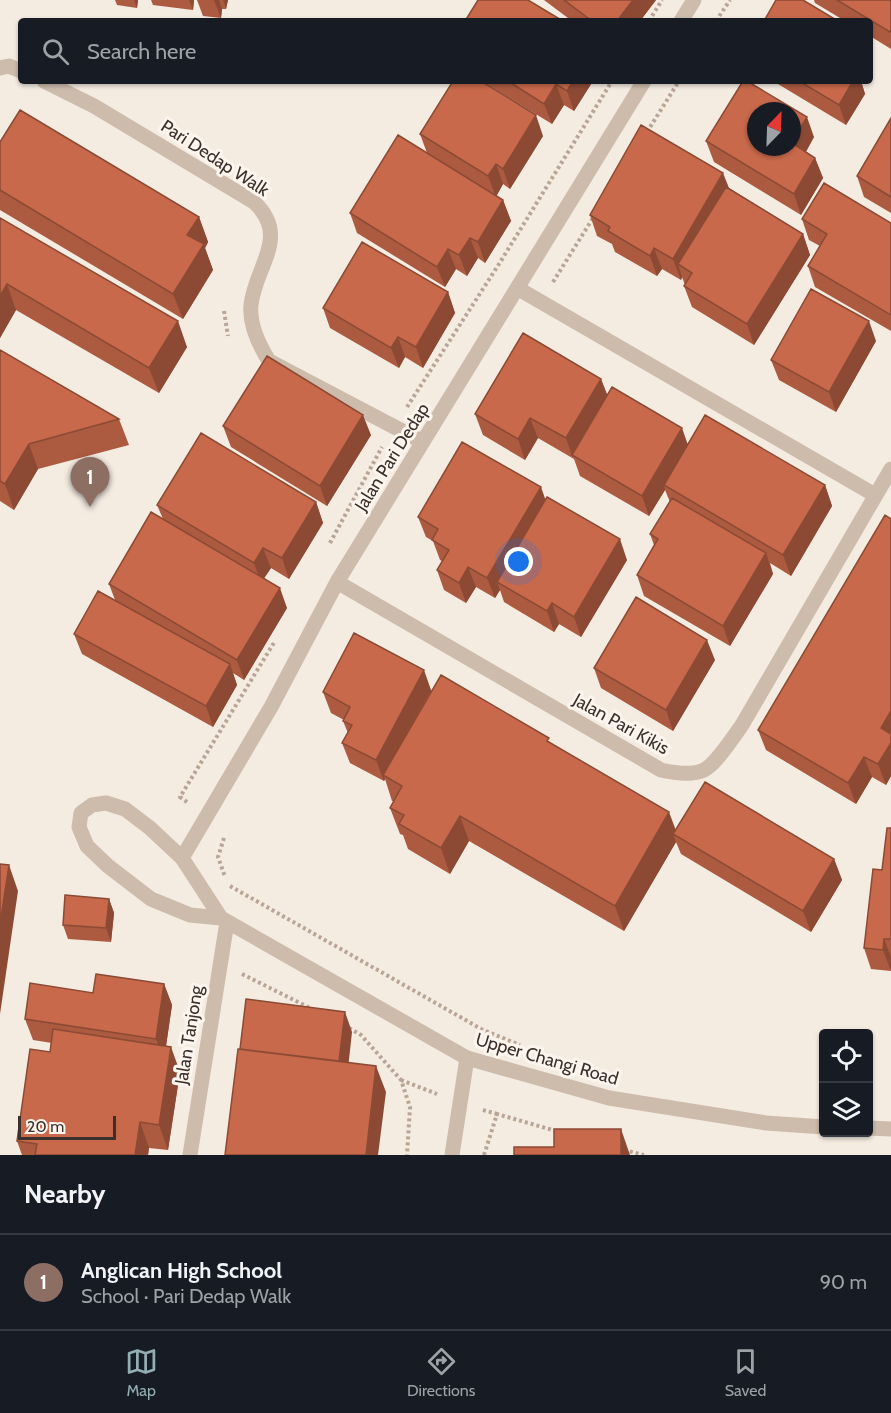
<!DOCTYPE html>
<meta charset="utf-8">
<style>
body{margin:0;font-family:Cabin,sans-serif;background:#242831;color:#f1f3f6}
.controls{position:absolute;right:18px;bottom:18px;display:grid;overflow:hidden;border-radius:6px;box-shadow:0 2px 4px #0004}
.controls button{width:54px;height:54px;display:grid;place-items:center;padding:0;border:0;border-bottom:2px solid #363941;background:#171b24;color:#f1f3f6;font:30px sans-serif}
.compass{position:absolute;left:747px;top:102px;width:54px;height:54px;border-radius:50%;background:#171b24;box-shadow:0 2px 4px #0004;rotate:23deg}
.scale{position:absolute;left:18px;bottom:15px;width:98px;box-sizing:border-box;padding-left:6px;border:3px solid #3b302b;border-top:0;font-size:16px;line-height:21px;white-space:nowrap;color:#3b302b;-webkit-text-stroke:4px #fbf5ee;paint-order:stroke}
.you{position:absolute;left:519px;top:562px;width:21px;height:21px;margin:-15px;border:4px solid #fff;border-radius:50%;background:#1a73e8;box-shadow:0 0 0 9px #1a73e833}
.badge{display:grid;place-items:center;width:39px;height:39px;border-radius:50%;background:#92aeb2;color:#fff;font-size:20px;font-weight:700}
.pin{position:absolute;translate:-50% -50px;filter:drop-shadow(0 2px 3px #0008)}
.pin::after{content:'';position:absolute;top:32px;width:21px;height:18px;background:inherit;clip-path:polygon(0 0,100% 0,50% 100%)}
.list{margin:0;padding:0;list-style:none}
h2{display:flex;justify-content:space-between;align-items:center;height:78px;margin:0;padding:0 24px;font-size:26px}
h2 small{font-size:20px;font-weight:400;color:#9ea1a6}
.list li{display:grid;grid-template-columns:39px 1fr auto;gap:18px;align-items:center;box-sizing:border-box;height:96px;padding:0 24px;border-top:2px solid #363941}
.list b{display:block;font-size:22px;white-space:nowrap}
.list p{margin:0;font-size:20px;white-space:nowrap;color:#9ea1a6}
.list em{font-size:20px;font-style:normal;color:#9ea1a6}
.icon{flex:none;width:33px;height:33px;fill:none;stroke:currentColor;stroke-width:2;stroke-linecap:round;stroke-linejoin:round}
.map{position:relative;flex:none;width:891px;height:1155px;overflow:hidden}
.search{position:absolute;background:#171b24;box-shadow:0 2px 4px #0004;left:18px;right:18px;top:18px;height:66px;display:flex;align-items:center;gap:15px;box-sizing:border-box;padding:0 21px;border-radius:6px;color:#9ea1a6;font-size:22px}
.sheet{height:174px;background:#171b24}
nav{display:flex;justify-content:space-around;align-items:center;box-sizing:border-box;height:84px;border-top:2px solid #363941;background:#171b24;font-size:16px;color:#9ea1a6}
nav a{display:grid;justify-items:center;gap:3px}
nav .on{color:#92aeb2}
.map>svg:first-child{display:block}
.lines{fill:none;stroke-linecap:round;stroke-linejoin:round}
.path{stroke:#b9a596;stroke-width:4;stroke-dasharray:3 3;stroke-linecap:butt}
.minor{stroke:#cdbbac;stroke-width:15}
.tertiary{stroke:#cdbbac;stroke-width:15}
.wall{fill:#ac5a40}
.shaded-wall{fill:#8c4a34}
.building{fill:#c8694b;stroke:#8c4a34;stroke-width:1.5}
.labels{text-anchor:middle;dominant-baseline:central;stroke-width:6;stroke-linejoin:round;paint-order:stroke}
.street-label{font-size:18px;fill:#3b302b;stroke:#fbf5ee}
</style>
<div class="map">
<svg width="891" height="1155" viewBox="0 0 891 1155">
<rect width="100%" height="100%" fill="#f4ebe1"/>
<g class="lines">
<path class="path" d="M649,21L662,0
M716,21L730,0
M647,132L679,81
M553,282L593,218
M224,311L228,336
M407,407L499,264L612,81
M330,543L382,447
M187,802L180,797L275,641
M224,838L218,857L225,877
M230,886L483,1030L520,1045
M242,974L310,1008
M349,1028L361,1035L401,1080L410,1107L407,1155
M401,1080L437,1094
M483,1110L497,1114
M624,1150L644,1155
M484,1155L497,1114L556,1131"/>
<path class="minor" d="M681,21L694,0
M0,68L9,66L21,71
M44,81L94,106L254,202C291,237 255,266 251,305C249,325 259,345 269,361L423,442
M517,288L875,495
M337,582L661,770C674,773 691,776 704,770C716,764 734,736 742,725L891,469
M182,858L271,707L337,582L644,81
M221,918L190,915L151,899L108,866L87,846L79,827L81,813L92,805L106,803L125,809L150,828L182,858L221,918L467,1058
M190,1155L227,922"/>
<path class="tertiary" d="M868,1128L891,1129
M452,1155L467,1058L609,1098L766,1123L824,1127"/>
</g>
<path class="wall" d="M115,0H138L137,8L117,5Z
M151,0H194L193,10L153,5Z
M197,0H228L226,9H222L221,18L203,16Z
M544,0H656L640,21H572Z
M814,0H891V49L870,36V21H845L815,3Z
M482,81H593L574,111L564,105L552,124Z
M773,81H861L865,94L846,125Z
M891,118V213L864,197L857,176Z
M420,134L543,136L510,189L503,184L496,196L503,200L511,221L485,263L478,258L467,276L456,269L445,287L357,233L350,213L427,153Z
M814,137L806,152L815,158L823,178L801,215L714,162L706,141Z
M0,142L199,217L208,242L205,248L213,270L183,319L0,210Z
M729,188L803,234L810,255L754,345L692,307L684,286L685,285L682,277L681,280L662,269L657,276L615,252L612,244L597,236L590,215Z
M0,218L187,347L159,393L16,310L0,338Z
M802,219L891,223V331L815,287L808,266L820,246L809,240Z
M448,292L455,313L423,368L405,357L399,368L330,328L323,308Z
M876,341L836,412L779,380L771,360Z
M0,350L119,419L129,445L38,469L14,510L0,501Z
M601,379L607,396L688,444L825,485L832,506L791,576L770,563L773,574L730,646L644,596L637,575L654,545L650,534L670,502L665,490L649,516L580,476L574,459L538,438L525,460L483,435L475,414Z
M223,426L371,435L327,506L231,447Z
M545,500L627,560L581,637L559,624L554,632L504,602L500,590L495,598L476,587L466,603L444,590L437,570L442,561L440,560L433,541L426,537L418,517Z
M316,502L323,523L289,579L271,568L264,578L287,608L244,680L233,673L237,685L213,727L82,654L74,634L115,600L109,584L163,519L157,505Z
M891,519V776L886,785L872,777L856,804L766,750L758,730Z
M715,660L673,731L601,688L594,668Z
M431,690L551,743L675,830L834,859L842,880L811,932L681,854L676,842L624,931L469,841L450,874L408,849L403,835L400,834L390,808L394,801H392L385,779L384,781L350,763L342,743L348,733L343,721L344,720L331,713L323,692Z
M891,828V971L871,969L864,948Z
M109,899L114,913L111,942L68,939L63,925Z
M164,984L172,1005L166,1046L180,1072L168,1150L149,1148L148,1155H22L17,1141L50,1052L52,1043L33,1040L25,1019L93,993Z"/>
<path class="shaded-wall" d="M134,0H138L137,8Z
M189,0H194L193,10Z
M214,0H219L222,9L221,18Z
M223,0H228L226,9Z
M633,0H656L640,21H617Z
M573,81H593L574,111L567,91Z
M850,81H861L865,94L846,125L839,105Z
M556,84L564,105L552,124L544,104Z
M536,115L543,136L510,189L503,169Z
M807,117L814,137L799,163L792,145V141Z
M815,158L823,178L801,215L794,194Z
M496,164L503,184L496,197L488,176Z
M723,173L731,193L678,264L682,277L681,280L673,259Z
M503,200L511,221L485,263L478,242Z
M199,217L208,242L205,248L213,270L183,319L173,294L187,235Z
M803,234L810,255L754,345L747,324Z
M470,238L478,258L467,276L459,255Z
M654,248L662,269L657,276L650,256Z
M448,249L456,269L445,287L437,267Z
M7,284L16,310L0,338V296Z
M448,292L455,313L423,368L416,347Z
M178,321L187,347L159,393L149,368Z
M869,321L876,341L836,412L829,392Z
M398,337L405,357L399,368L391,348Z
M601,379L609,399L572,455L573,459L566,438Z
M363,415L371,435L327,506L320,486Z
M530,418L538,438L525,460L518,439Z
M682,428L689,448L664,485L665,490L649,516L642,496Z
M29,444L38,469L14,510L5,484Z
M825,485L832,506L791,576L783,555Z
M541,487L548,507L497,582L500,590L495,598L487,578Z
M316,502L323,523L289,579L282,558Z
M620,539L627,560L581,637L574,617Z
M263,548L271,568L261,583L254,563Z
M766,553L773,574L730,646L723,626Z
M468,567L476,587L466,603L459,583Z
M280,588L287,608L244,680L237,660Z
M552,603L559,624L554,632L547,611Z
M707,640L715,660L673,731L666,710Z
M230,664L237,685L213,727L206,706Z
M424,670L431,690L383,775L385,779L384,781L376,760Z
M891,711V776L886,785L878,764L881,728Z
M864,757L872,777L856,804L848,783Z
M669,812L678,836L673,834L676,842L624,931L615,906Z
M460,816L469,841L450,874L441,848Z
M834,859L842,880L811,932L803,911Z
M9,865L18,891L0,1014V924Z
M109,899L114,913L111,942L106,928Z
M884,939L891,957V971L883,950Z
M164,984L172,1005L164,1060L156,1039Z
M345,1012L352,1032L346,1087L338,1067Z
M171,1047L180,1072L168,1150L159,1125Z
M376,1066L386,1092L378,1155H366Z
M140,1122L149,1148L148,1155H135Z
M621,1129L630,1155H621Z"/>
<path class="building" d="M478,0H528L563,21H465Z
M564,0H633L617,21H592Z
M776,0H803L838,21H764Z
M837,0H891V30L890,32Z
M453,81H481L536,115L503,169L496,164L488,176L420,134Z
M508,81H573L567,91L556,84L544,104Z
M743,81H747L807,117L792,141V111H756V147H792V143L815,158L794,194L706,141Z
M799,81H853L839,105Z
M20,110L199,217L187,235L204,244L173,294L0,190V142Z
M891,118V197L857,176Z
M641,125L723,173L673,259L654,248L650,256L608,231L610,227L590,215Z
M398,135L503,200L478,242L470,238L459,255L448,249L437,267L350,213Z
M824,183L891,223V315L808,266L827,234L802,219Z
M726,187L803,234L747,324L684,286L692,273L678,264Z
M0,218L178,321L149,368L7,284L0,296Z
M362,242L448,292L416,347L398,337L391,348L323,308Z
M811,289L869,321L829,392L771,360Z
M523,333L601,379L566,438L530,418L518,439L475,414Z
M0,350L119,419L29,444L5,484L0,481Z
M267,356L363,415L320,486L223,426Z
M612,387L682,428L642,496L572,455Z
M705,415L825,485L783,555L664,485Z
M201,433L316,502L282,558L263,548L254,563L157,505Z
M462,442L541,487L487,578L468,567L459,583L437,570L449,550L432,540L438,529L418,517Z
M547,497L620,539L574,617L552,603L547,611L497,582Z
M672,498L766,553L723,626L637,575L658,539L650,534Z
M151,512L280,588L237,660L109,584Z
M885,515L891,519V711L881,728L891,734V743L878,764L864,757L848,783L758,730Z
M98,591L230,664L206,706L74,634Z
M636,597L707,640L666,710L594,668Z
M354,633L424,670L376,760L342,743L352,725L343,721L350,707L323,692Z
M441,675L549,738L547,741L669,812L615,906L460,816L441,848L399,824L404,815L390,808L402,786L383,775Z
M705,782L834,859L803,911L673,834Z
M887,828H891V939H884L883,950L864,948L873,869L882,870Z
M0,864L9,865L0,924Z
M65,895L109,899L106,928L63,925Z
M96,974L164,984L156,1039L25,1019L30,983L93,993Z
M246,999L345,1012L339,1061L240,1049Z
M53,1029L171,1047L159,1125L140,1122L135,1155H35L37,1144L17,1141L30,1049L50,1052Z
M238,1049L376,1066L366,1155H225Z
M554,1129H621V1155H514V1147H554Z"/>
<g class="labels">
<g class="street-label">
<text transform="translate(215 158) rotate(33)">Pari Dedap Walk</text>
<text transform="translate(392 457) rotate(-58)">Jalan Pari Dedap</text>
<text transform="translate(621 724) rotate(29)">Jalan Pari Kikis</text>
<text transform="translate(189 1035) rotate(-81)">Jalan Tanjong</text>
<text transform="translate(547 1059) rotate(16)">Upper Changi Road</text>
</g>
</g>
</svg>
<div class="controls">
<button><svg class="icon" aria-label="locate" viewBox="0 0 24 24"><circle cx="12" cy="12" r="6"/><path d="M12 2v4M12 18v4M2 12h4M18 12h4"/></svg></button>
<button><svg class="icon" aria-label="layers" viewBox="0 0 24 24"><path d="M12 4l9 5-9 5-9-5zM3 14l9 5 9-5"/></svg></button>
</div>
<svg class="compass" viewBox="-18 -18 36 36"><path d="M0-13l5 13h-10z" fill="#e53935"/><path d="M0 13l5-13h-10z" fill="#9ea1a6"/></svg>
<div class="scale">20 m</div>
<div class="you"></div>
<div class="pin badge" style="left:90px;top:507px;background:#8d6e63">1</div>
<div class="search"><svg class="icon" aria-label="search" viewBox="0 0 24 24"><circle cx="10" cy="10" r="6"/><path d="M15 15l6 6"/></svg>Search here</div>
</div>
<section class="sheet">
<h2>Nearby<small></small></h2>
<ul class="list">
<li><span class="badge" style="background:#8d6e63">1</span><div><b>Anglican High School</b><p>School · Pari Dedap Walk</p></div><em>90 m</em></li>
</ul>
</section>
<nav>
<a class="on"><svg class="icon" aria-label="map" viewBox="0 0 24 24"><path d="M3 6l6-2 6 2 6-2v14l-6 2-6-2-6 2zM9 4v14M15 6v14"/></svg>Map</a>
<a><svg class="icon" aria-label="directions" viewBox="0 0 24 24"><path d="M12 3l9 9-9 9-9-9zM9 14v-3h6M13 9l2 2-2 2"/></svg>Directions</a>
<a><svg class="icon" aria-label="saved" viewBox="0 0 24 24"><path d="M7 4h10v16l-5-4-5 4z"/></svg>Saved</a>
</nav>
